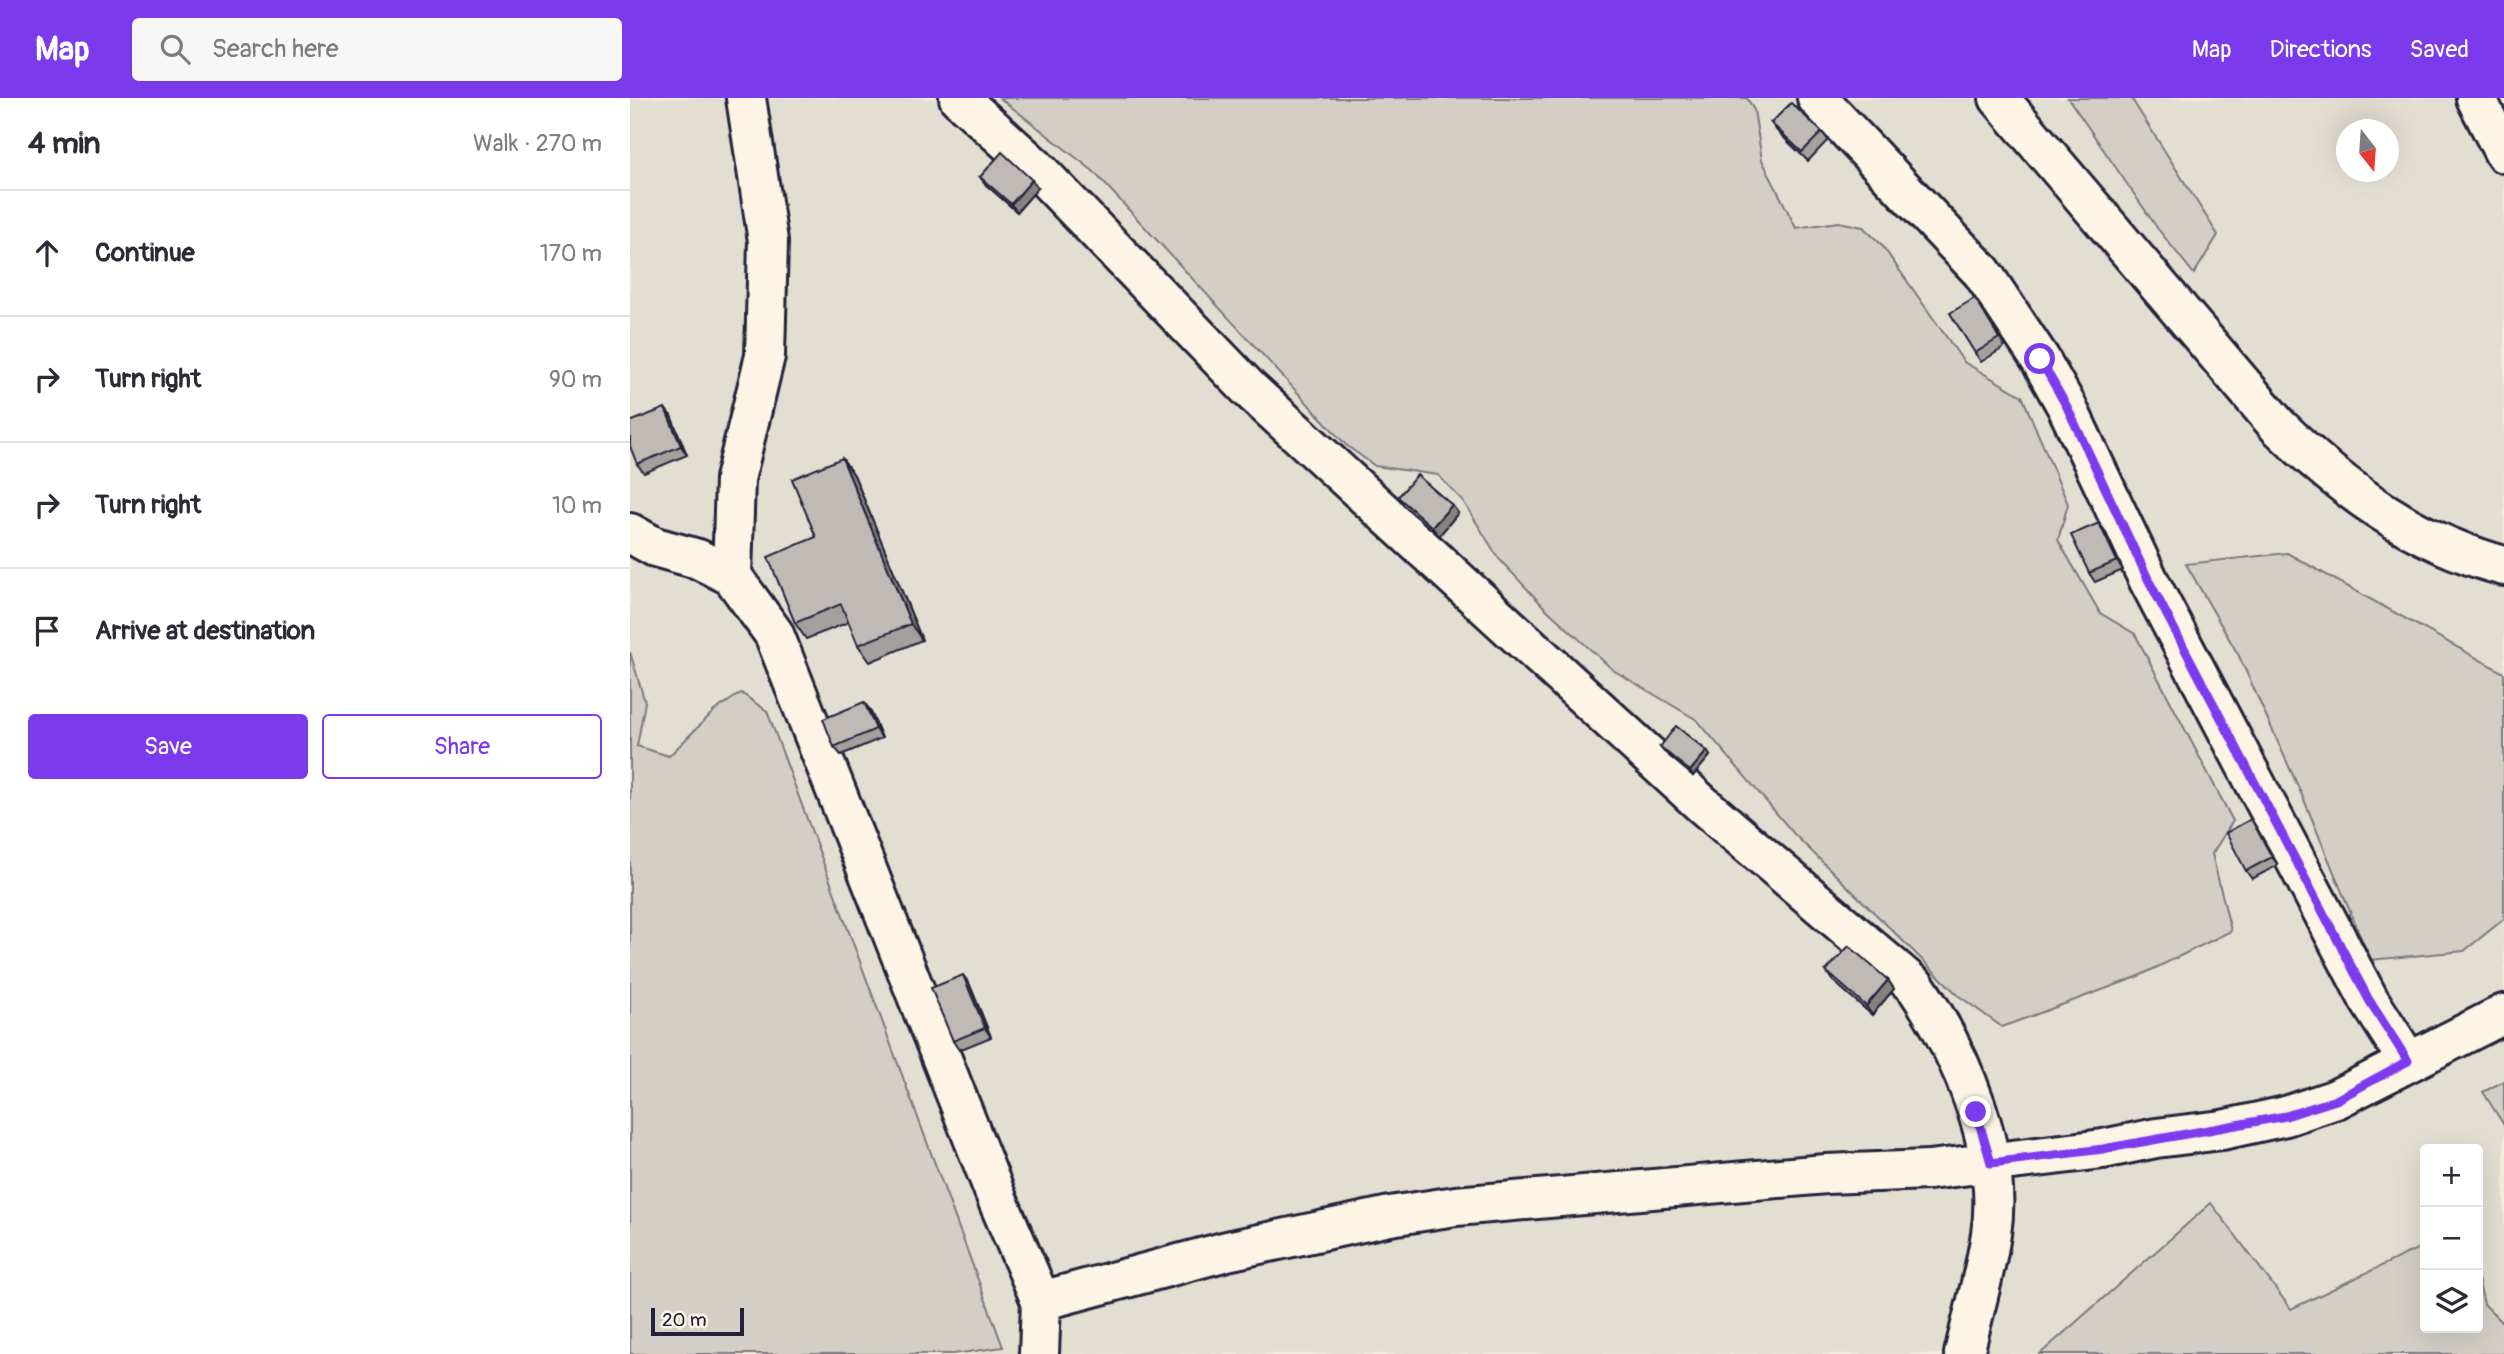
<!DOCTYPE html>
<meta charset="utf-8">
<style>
body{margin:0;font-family:Pangolin,sans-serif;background:#f7f7f7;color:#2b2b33}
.controls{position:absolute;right:21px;bottom:21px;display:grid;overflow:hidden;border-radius:7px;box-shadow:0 7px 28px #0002}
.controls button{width:63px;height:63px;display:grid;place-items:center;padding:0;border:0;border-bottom:2px solid #e1e1e2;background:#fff;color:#2b2b33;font:35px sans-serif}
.compass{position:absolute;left:1706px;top:21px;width:63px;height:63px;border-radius:50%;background:#fff;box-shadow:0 7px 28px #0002;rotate:163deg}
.scale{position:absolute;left:21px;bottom:18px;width:93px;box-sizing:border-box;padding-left:7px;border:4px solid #22223b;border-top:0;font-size:19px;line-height:24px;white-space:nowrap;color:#22223b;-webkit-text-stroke:5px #fcf5e5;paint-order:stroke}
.stop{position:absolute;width:21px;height:21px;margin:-16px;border:5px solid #7c3aed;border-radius:50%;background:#fff}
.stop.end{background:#7c3aed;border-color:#fff;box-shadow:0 2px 7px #0008}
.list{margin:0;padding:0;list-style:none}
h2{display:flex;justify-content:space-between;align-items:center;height:91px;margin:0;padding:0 28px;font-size:30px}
h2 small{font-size:23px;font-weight:400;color:#7c7c81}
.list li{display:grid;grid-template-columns:46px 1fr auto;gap:21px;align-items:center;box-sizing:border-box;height:126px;padding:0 28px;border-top:2px solid #e1e1e2}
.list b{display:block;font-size:26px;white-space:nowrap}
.list em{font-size:23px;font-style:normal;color:#7c7c81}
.actions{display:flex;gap:14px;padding:21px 28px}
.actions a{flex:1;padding:16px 0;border:2px solid #7c3aed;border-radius:7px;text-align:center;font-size:24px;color:#7c3aed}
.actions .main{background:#7c3aed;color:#fff}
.icon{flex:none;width:38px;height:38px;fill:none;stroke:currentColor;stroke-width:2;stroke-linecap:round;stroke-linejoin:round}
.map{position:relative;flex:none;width:1874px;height:1256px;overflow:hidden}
header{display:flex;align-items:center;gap:42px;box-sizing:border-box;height:98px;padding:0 35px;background:#7c3aed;color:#fff}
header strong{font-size:33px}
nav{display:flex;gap:38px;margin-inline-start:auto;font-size:24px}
.search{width:490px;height:63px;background:#f7f7f7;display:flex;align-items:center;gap:18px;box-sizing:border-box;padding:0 24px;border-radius:7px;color:#7c7c81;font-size:26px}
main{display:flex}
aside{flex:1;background:#fff}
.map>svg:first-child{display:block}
.built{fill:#e3ded2;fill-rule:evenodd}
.green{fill:#d4cfc6;stroke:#7b7880;stroke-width:2}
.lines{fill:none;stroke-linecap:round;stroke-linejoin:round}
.minor-casing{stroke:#22223b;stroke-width:44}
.minor{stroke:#fcf5e5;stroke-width:38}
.wall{fill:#a4a09d;stroke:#22223b;stroke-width:2}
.shaded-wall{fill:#86827f;stroke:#22223b;stroke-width:2}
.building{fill:#bfbab6;stroke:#22223b;stroke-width:2}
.route{stroke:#7c3aed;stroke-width:9}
</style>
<header>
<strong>Map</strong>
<div class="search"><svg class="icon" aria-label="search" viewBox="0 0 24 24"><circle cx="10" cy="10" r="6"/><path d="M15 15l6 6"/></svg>Search here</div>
<nav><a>Map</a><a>Directions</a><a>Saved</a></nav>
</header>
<main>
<aside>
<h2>4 min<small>Walk · 270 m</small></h2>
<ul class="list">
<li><svg class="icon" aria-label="ahead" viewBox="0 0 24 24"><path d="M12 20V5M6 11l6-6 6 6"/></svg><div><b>Continue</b></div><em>170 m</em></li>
<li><svg class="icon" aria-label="right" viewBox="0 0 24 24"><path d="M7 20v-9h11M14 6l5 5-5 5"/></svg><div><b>Turn right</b></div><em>90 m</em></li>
<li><svg class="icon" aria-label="right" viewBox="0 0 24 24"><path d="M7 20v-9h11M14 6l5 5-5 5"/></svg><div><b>Turn right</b></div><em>10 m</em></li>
<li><svg class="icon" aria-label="arrive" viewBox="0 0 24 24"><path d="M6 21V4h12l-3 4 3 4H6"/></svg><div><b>Arrive at destination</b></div></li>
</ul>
<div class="actions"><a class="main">Save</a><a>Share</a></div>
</aside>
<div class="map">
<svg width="1874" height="1256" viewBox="0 0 1874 1256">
<rect width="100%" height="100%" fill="#f3edde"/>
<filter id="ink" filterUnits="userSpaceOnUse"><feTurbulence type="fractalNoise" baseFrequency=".0143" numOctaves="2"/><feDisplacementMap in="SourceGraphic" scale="14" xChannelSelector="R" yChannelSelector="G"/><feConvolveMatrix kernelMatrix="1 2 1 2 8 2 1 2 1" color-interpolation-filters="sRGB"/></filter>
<g filter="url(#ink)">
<path class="built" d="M0,0H1874V1256H0ZM1716,32H1758V74H1716ZM1795,1051H1848V1230H1795Z"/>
<path class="green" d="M370,0H1117L1124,12L1132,62L1166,130L1209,124L1233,129L1251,146L1334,264L1392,298L1438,406L1428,442L1470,515L1505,536L1603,723L1582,756L1601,833L1507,879L1372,929L1329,898L1164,736L1067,622L983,572L915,510L869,461L833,403L808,377L745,368L716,347L463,73Z
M1438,0H1501L1588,137L1564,176L1528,131Z
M1657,455L1874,575V821L1834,853L1740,862L1675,704L1609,558L1556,466Z
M0,554L15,604L7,648L39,658L84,613L111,595L137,613L373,1249L324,1256H0Z
M1874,983V1027L1853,994Z
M1581,1105L1661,1211L1795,1147V1230H1848V1181L1854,1206L1874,1226V1256H1410Z"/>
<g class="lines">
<g class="minor-casing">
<path id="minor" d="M329,0L404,68L620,292L1073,707L1286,889C1331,955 1374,1054 1361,1136C1355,1176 1343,1216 1334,1256
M1187,0L1352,174L1410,261L1437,309L1519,483L1739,902L1778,963
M1369,0L1648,328C1715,393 1782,443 1874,468
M1846,0L1874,55
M0,435L25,449L68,461L102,478L144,536L368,1103L411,1203L409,1256
M102,478L105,381L135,258L138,143L116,0
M411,1203L597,1153L760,1118L826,1108L1196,1076L1299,1072L1473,1051L1526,1040L1592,1032L1656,1018L1706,1001L1874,916"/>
</g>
<use href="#minor" class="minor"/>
</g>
<path class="wall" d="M1141,25L1192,34L1198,42L1178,63L1147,33Z
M350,79L408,90L387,114L356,87Z
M1345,200L1375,249L1351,264L1345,255Z
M41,318L57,357L14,375L7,366Z
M212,360L224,377L292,542L240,564L228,547L219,524L176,541L165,525L186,439Z
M768,399L822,407L828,415L809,438L774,408Z
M1469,425L1475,433L1493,472L1465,484L1459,475Z
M240,612L252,640L211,657L204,649Z
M1030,649L1077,653L1080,658L1063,678L1033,653Z
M1621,721L1648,767L1622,781L1616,773Z
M1196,873L1258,882L1264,891L1242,917L1202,882Z
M339,885L361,939L329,952L323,943Z"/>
<path class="shaded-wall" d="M402,82L408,90L387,114L381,106Z
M35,310L41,318L57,357L51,348Z
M212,360L224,377L292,542L281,526Z
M822,407L828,415L809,438L802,429Z
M1469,425L1475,433L1493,472L1487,463Z
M234,604L240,612L252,640L246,631Z
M1077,653L1080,658L1063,678L1060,673Z
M1621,721L1627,730L1648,767L1642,759Z
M333,877L339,885L361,939L355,930Z
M1258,882L1264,891L1242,917L1236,908Z"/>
<path class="building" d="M1161,5L1192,34L1172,54L1141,25Z
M372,54L402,82L381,106L350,79Z
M1345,200L1369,240L1345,255L1320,215Z
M35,310L51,348L7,366L0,348V324Z
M212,360L281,526L228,547L211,506L165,525L138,459L186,439L162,381Z
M787,377L822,407L802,429L768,399Z
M1469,425L1487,463L1459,475L1441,437Z
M234,604L246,631L204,649L193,621Z
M1046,628L1077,653L1060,673L1030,649Z
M1621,721L1642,759L1616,773L1596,735Z
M1219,848L1258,882L1236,908L1196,873Z
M333,877L355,930L323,943L301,890Z"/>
</g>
<g class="lines" filter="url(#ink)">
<path class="route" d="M1346,1014L1361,1065L1473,1051L1656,1018L1706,1002L1778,963L1739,902L1519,483L1437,309L1410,261"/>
</g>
</svg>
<div class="controls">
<button>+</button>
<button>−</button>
<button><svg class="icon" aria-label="layers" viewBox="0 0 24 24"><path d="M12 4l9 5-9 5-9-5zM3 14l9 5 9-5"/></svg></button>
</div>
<svg class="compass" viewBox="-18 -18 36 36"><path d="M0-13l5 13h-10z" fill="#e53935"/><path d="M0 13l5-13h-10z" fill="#7c7c81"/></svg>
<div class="scale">20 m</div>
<div class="stop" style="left:1410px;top:261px"></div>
<div class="stop end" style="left:1346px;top:1014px"></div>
</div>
</main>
